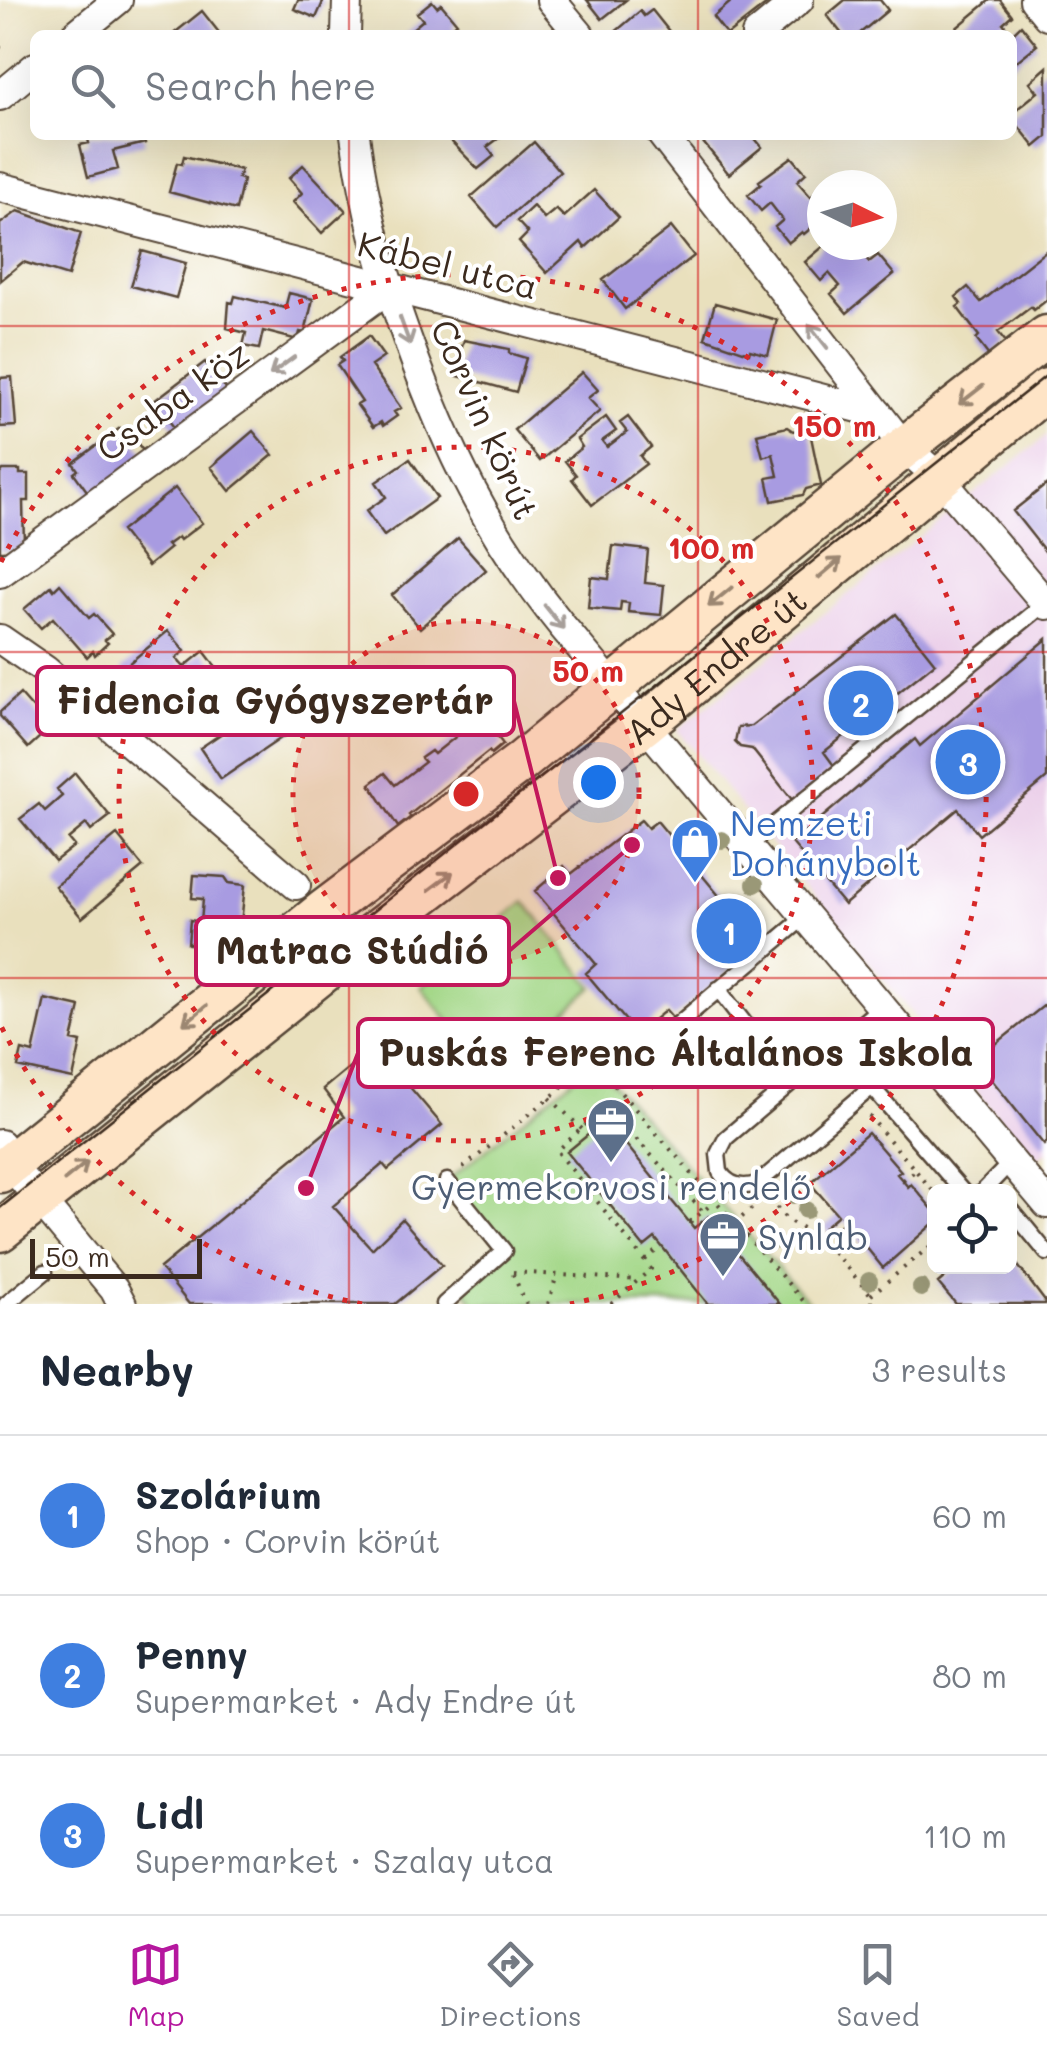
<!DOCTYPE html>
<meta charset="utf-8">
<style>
body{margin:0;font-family:Mali,sans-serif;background:#f2f2f3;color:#1f2937}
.controls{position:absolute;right:30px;bottom:30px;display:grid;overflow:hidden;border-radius:15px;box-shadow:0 10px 40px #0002}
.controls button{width:90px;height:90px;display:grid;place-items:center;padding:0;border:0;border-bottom:2px solid #e0e1e3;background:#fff;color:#1f2937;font:50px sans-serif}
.compass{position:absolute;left:807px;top:170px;width:90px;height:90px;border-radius:50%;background:#fff;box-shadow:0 10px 40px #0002;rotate:95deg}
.scale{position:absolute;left:30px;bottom:25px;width:172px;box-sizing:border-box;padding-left:10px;border:5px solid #3b2a1e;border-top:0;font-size:28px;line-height:35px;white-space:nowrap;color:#3b2a1e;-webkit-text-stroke:8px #fff;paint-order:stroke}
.you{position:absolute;left:598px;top:782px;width:35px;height:35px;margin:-25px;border:8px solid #fff;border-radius:50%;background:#1a73e8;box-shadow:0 0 0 15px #1a73e833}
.badge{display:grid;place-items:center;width:65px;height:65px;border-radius:50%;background:#b5179e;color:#fff;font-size:32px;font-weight:700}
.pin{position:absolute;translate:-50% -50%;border:5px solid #fff;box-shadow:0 2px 10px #0006}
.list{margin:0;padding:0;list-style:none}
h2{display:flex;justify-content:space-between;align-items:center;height:130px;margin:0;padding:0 40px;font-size:42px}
h2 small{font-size:32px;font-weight:400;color:#747a83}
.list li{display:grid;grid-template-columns:65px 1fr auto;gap:30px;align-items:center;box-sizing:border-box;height:160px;padding:0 40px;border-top:2px solid #e0e1e3}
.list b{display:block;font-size:38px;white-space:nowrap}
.list p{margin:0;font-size:32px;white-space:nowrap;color:#747a83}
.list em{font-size:32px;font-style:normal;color:#747a83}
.icon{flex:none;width:55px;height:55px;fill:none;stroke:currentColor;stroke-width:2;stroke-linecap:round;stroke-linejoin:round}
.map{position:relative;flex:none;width:1047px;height:1304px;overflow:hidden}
.search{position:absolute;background:#fff;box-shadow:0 10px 40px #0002;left:30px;right:30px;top:30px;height:110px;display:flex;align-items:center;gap:25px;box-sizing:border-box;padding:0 35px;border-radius:15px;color:#747a83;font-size:38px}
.sheet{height:610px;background:#fff}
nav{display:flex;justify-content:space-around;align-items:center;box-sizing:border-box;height:140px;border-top:2px solid #e0e1e3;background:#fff;font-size:28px;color:#747a83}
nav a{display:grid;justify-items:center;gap:5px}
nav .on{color:#b5179e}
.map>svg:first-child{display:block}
.built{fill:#ecd1ea}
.green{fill:#a3d787;stroke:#6f8052;stroke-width:2.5}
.building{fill:#a89be1}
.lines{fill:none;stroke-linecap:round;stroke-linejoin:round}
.lane-casing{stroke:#554536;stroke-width:19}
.street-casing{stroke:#554536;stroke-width:32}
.secondary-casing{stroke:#554536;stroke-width:45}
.path{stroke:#554536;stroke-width:4;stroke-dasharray:2.5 8;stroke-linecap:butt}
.lane{stroke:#fff;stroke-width:14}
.street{stroke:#fff;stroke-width:28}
.secondary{stroke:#fee4c6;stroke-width:40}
.tram{stroke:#3b2a1e;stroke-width:2.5}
.tree{fill:#9a9877}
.oneway{stroke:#a79f9a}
.oneway2{stroke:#9c8772}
.grid{fill:none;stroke:#d62828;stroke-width:2.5;stroke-opacity:0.55}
.ring{fill:none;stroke:#d62828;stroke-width:5;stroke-dasharray:5 10}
.labels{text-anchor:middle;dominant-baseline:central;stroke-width:8;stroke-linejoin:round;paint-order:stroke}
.street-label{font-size:35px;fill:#3b2a1e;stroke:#fff}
.shop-label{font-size:35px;fill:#366cbe;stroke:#fff;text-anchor:start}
.service-label{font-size:35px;fill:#4e5e75;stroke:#fff}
.centre{fill:#d62828;stroke:#fff;stroke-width:5}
.ring-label{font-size:30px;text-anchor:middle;font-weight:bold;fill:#d62828;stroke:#fff;stroke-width:8;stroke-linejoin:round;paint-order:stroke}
.leader{fill:none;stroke:#c2185b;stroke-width:4}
.callout-dot{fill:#c2185b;stroke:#fff;stroke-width:4}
.callout{fill:#fff;stroke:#c2185b;stroke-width:4}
.callout-label{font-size:38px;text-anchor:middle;font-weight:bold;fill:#3b2a1e}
</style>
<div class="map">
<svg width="1047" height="1304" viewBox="0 0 1047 1304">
<rect width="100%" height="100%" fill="#fff"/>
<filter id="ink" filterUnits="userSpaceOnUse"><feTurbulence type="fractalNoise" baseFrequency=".01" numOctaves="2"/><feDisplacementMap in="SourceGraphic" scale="20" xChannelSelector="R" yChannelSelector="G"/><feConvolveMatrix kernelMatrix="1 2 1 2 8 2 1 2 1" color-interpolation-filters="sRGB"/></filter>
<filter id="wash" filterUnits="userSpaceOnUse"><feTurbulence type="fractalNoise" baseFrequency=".0048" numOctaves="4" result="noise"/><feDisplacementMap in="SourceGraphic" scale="40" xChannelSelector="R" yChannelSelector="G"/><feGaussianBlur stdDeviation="2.25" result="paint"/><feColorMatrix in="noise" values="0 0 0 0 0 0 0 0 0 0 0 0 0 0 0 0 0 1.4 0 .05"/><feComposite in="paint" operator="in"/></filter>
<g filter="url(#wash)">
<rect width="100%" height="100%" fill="#e9e0bd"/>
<path class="built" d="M1047,436V1151L1034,1161L677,730Z"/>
<path class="green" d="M524,901L593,987L494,1076L421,987Z
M594,1062L810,1304H474L464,1288L504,1251L447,1181Z"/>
<g id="blocks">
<path class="building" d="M298,0H324L316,18L294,9Z
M587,0H626L602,19Z
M733,0H772L727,35L713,17Z
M845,0H880L888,10L858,35L842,34L827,15Z
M990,0H1000L1012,15L1003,23L1012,34L1021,25L1037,45L1012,65V35H948Z
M432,1L437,7L441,4L457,23L452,27L458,35H405L423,20L417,13Z
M652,10L672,35L614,33L640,11L644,16Z
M202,11L221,35H172Z
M1047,67V137L1035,147L1012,118V113L1038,92L1030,82Z
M87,135H143L145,143L113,151L118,169L88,177L80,145L89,143Z
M451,135H503L487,147L494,156L478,169L450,140Z
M697,135H752L762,147L729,174Z
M534,142L560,172L497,227L471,197Z
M184,156L241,170L238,178L243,180L236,210L169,192L177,163L182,164Z
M792,157L806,173L797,181L811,197L819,190L822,193V215L821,220L804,234L802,232L788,243L775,227L783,220L770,203L761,211L748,195L761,184L759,181Z
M303,165L346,211L322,233L293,202L302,193L289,178Z
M594,190L619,217L585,248L581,242L547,273L519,242L528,233L517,221L533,206L544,219L556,209L564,217Z
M18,211L81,233L68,276L23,262L0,281V224Z
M671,227L694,256L625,309L603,280Z
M825,245H864L859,249L869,262L878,255L894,274L847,313L831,294L840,286L829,273L821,281L805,262Z
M1047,250V300L1034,310L1031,307L998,332L1006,342L989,356L976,339L979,336L957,307L961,304L956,297L968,287L981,302Z
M142,251L186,263L176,298L131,286Z
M289,293L313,299L305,333L300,332L298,340L263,331L259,349L243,346L246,333L227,328L229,302L233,303L235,296L285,308Z
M715,303L777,320L768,355L750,350L749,353L705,338Z
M369,336L384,357L371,366L401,408L394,412L397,416L383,426L381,422L373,427L357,405L362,402L337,365L343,361L340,357Z
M464,340L509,349V353L526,358L516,392L454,375Z
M205,362L227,390L176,430L154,401Z
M582,372L598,390L588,398L600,411L540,461L514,430Z
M12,377L16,426L0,427V378Z
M606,417L616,431L602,441L607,447L627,432L620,423L628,417L651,447L640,456L646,464L592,505L572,479L576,475L565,461L582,447L577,439Z
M787,427L793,431L809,427L821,485L806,489L803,495L772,501L767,478L778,476L773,454L763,457L757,434Z
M120,428L125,435L129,432L147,456L92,498L74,473L78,470L73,463Z
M253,431L273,455L230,491L211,467Z
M410,459L437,498L384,536L366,511L386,497L376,482Z
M3,470H20V474H29V501H23L24,546L16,551H0V474Z
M1047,484V554L1013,511Z
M175,488L202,523L180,540L178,537L167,545L170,548L148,566L121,531Z
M458,538L486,570L420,628L392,595Z
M613,546L648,550L645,583L664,585L661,615L628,612L629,603L621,602L620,611L588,608L591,577L609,579Z
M60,584L89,618L94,614L112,634L105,640L108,643L95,655L93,651L87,657L53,618L41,628L24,609L51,586L54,590Z
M896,614L935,663L824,752L835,767L793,801L752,749L740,747L735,742L738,727L752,726Z
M168,631L185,651L176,658L184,667L204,651L220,672L162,718L146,699L155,693L146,681L137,688L122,669Z
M1047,639V778L979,835L958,809L844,905L792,843L915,739L920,746Z
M20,694L50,728L28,748L0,716V712Z
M275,697L296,728L221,779L200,748Z
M468,707L485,729L489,726L503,744L491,754L489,751L409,815L411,817L398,827L370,784L385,773L395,785L425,762L421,758L431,751L434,754L463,731L454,718Z
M75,773L110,816L91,831L86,824L68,839L74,846L55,861L20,819L39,804L45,811L62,796L57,789Z
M641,820L648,828L657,821L760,945L673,1018L666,1010L637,1034L586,973L596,964L535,891L564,866L571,874Z
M117,835L143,867L82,918L55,886Z
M194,875L225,877L229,883L245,885L239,943L223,942L218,947L188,944L190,920L201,922L203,899L192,898Z
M45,999L80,1007L72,1040L81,1042L73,1079L18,1067L22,1050L33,1053Z
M1047,1003V1142L1044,1145L976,1060Z
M375,1046L442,1125L388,1170L383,1164L333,1206L372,1249L402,1219L442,1265L395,1304H189L160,1268L344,1117L323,1089Z
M606,1120L694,1228L708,1217L780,1304H708L655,1238L644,1247L567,1152Z
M868,1133L901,1171L897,1174L908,1187L911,1184L934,1211V1223L883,1268L845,1221L830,1234L824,1227L838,1215L810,1183Z
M1010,1255L1047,1304H956L938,1283L958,1266H1010Z"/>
</g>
</g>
<g filter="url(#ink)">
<use href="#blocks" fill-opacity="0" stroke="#554536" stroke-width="2.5"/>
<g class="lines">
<g class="lane-casing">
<path id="lane" d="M749,845L1047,602
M718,989L753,1034L707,1071L672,1029L806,916
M882,1006L726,1138L718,1154L720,1172C728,1185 742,1189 757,1184L872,1087L963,1192
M982,1192L1011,1162
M1010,1208L1047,1253
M6,1304L45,1272
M444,1304L504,1251L447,1181"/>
</g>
<g class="street-casing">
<path id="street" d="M551,0L580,35
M1034,0L1047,16
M75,35L118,0
M346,35L347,0
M756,35L799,0
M0,96L35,67
M355,135C365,211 382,269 408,341C447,450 489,536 563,627L1047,1204
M662,135L904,447L939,477L1047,605
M0,187L878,413
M0,573L389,288
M0,639L45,670L296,885
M0,1144L10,1164L114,1289L122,1304"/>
</g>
<g class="secondary-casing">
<g id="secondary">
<path d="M0,1172L323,911L521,762L888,460L1047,336"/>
<path id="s1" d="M0,1231L355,947L645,724L1047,389"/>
</g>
</g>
<path class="path" d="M0,46V49
M550,1098L588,1135
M869,1116L934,1192
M463,1168L594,1062L806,1304
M903,1180L916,1170
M770,1199L787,1220L820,1237L871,1295V1304
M690,1222L714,1202
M734,1224L756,1205
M645,1260L662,1246
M513,1272L638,1280
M513,1274L526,1304
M871,1295L934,1243
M548,1304L557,1275
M611,1304L651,1269L557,1151L606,1106L708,1217"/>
<use href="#lane" class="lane"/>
<use href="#street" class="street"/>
<use href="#secondary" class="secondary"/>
<path class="tram" d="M0,1208L1047,375"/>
</g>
<g class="tree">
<circle cx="722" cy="840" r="9"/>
<circle cx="755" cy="884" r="9"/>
<circle cx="805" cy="1027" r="9"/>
<circle cx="742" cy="1082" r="9"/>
<circle cx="793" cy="1195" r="9"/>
<circle cx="806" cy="1210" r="9"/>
<circle cx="773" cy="1241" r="9"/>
<circle cx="869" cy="1281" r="9"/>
<circle cx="921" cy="1288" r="9"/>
</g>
<defs><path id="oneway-shaft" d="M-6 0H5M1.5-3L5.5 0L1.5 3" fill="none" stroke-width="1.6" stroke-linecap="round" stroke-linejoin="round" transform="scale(2.5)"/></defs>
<g class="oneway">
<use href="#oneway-shaft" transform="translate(405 331) rotate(70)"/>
<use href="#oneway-shaft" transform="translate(818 336) rotate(-128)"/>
<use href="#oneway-shaft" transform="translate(282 366) rotate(144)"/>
<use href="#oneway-shaft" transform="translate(554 617) rotate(51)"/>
</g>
<g class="oneway2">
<use href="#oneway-shaft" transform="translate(971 395) rotate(142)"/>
<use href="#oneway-shaft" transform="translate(830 568) rotate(-40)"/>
<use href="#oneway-shaft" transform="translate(720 597) rotate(141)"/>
<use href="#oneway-shaft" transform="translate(441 881) rotate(-37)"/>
<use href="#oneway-shaft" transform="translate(195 1015) rotate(141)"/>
<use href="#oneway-shaft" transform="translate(76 1171) rotate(-39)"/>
</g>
</g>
<path class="grid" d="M349,0V35M698,0V35M349,135V1304M698,135V1304M0,326H1047M0,652H1047M0,978H1047"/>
<circle cx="466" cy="794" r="173" fill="#d62828" fill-opacity=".12"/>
<g class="ring">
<circle cx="466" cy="794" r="173"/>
<circle cx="466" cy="794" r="347"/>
<path d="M362 1304A520 520 0 0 1 1 1026M1 562A520 520 0 1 1 570 1304"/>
</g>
<defs>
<g id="shop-pin" transform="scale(2.5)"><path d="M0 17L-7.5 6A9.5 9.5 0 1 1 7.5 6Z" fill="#3f7fe0" stroke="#fff"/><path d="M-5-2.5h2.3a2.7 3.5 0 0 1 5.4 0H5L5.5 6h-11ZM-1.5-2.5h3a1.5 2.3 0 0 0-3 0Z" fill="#fff"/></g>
<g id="office-pin" transform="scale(2.5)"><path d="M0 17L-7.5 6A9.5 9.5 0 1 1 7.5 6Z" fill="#5c6f8a" stroke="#fff"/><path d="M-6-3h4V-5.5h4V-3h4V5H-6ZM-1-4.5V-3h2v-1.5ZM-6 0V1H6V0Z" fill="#fff"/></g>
</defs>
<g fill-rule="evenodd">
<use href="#shop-pin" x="695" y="842"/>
<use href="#office-pin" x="611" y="1122"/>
<use href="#office-pin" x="723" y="1236"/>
</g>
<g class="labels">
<g class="street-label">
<text transform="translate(448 264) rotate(14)">Kábel utca</text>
<text transform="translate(172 400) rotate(-36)">Csaba köz</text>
<text transform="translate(486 419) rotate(66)">Corvin körút</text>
<text stroke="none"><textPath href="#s1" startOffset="912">Ady Endre út</textPath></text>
</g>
<g class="shop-label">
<text x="730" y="822">Nemzeti<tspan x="730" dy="40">Dohánybolt</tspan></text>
</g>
<g class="service-label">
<text x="611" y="1186">Gyermekorvosi rendelő</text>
<text x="758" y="1236" text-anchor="start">Synlab</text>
</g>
</g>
<circle cx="466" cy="794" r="15" class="centre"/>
<g class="ring-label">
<text x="834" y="437">150 m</text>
<text x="711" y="559">100 m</text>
<text x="588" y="682">50 m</text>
</g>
<path class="leader" d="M558 878L514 701M632 845L509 951M306 1188L358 1053"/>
<g class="callout-dot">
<circle cx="558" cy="878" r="10"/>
<circle cx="632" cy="845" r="10"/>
<circle cx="306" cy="1188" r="10"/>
</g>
<g class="callout">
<rect x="37" y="667" width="477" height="68" rx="10"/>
<rect x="196" y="917" width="313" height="68" rx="10"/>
<rect x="358" y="1019" width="635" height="68" rx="10"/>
</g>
<g class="callout-label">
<text x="275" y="714">Fidencia Gyógyszertár</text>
<text x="352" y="964">Matrac Stúdió</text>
<text x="676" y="1066">Puskás Ferenc Általános Iskola</text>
</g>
</svg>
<div class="controls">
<button><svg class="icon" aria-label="locate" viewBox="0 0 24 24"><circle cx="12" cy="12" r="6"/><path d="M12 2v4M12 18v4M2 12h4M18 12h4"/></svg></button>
</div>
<svg class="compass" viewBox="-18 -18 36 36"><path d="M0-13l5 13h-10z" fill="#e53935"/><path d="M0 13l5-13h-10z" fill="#747a83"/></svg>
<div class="scale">50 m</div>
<div class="you"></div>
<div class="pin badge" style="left:729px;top:931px;background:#3f7fe0">1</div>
<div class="pin badge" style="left:861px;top:703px;background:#3f7fe0">2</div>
<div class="pin badge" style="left:968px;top:762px;background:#3f7fe0">3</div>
<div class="search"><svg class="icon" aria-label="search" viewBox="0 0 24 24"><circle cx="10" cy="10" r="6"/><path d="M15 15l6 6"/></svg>Search here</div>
</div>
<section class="sheet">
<h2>Nearby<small>3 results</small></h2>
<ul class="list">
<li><span class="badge" style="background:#3f7fe0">1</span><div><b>Szolárium</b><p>Shop · Corvin körút</p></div><em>60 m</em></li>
<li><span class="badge" style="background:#3f7fe0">2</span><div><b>Penny</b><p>Supermarket · Ady Endre út</p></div><em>80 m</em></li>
<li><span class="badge" style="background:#3f7fe0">3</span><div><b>Lidl</b><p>Supermarket · Szalay utca</p></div><em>110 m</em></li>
</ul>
</section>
<nav>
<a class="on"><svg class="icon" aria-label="map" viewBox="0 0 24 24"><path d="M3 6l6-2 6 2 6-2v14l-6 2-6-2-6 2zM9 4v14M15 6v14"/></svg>Map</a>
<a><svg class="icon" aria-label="directions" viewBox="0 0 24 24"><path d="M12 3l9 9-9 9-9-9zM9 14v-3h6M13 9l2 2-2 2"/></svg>Directions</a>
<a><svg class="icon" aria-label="saved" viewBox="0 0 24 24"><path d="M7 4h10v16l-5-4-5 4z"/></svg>Saved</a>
</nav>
